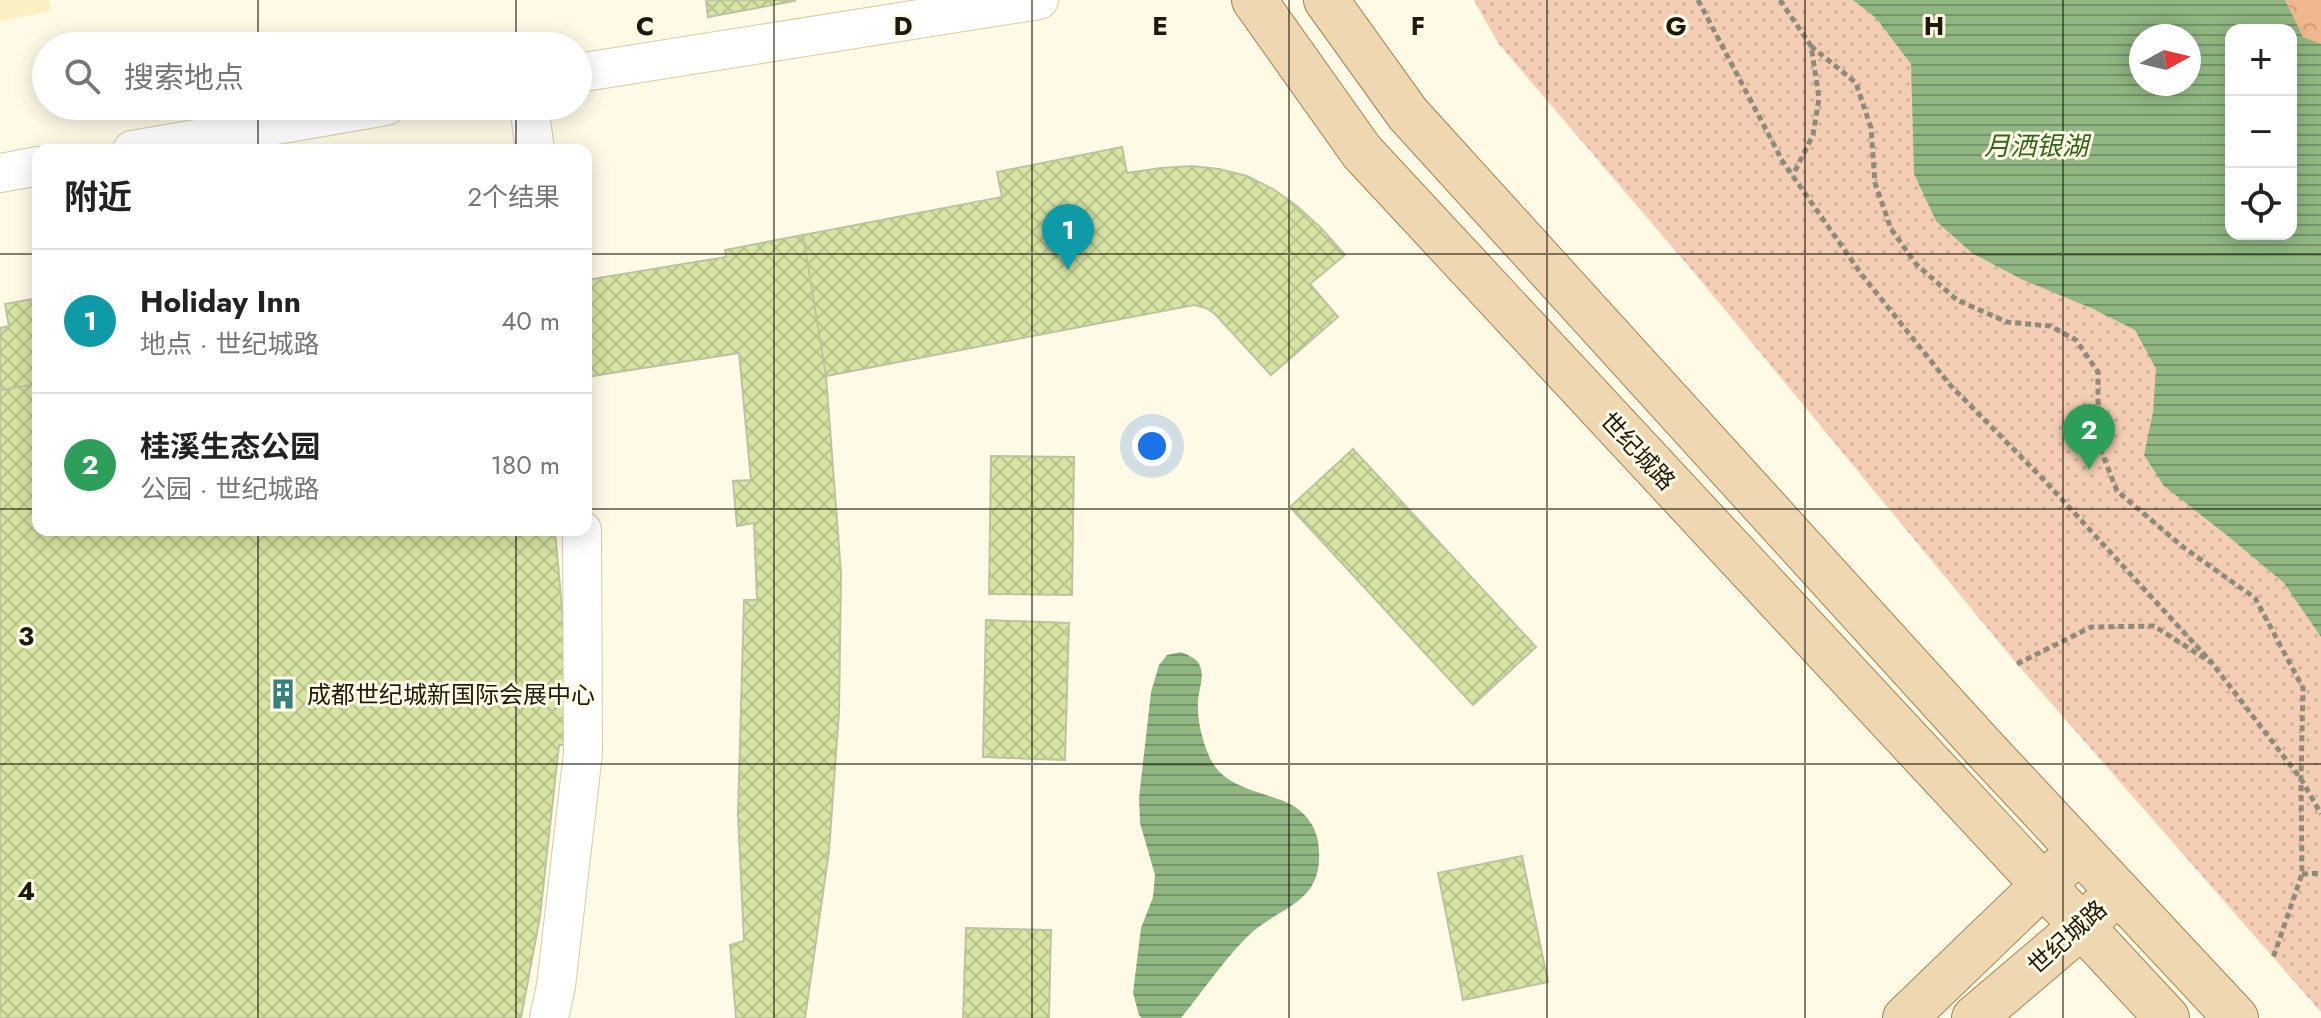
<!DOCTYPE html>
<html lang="zh">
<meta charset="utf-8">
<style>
body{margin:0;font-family:Jost,"Noto Sans SC",sans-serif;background:#f6f6f6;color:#222}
.controls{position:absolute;right:24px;top:24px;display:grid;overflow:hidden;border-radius:16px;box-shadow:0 4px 20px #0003}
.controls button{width:72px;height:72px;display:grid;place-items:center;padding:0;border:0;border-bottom:2px solid #e0e0e0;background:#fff;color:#222;font:40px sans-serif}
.compass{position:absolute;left:2129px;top:24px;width:72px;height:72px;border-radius:50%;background:#fff;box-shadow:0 4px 20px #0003;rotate:82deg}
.you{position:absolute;left:1152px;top:446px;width:28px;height:28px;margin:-20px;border:6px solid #fff;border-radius:50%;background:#1a73e8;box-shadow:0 0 0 12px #1a73e833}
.badge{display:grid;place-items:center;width:52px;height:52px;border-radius:50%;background:#1a73e8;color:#fff;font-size:26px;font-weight:700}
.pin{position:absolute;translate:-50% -66px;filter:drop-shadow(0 2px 4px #0008)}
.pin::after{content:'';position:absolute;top:42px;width:28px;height:24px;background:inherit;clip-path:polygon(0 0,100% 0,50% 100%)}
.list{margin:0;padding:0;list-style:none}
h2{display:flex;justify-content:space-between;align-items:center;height:104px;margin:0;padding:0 32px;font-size:34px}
h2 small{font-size:26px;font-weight:400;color:#767676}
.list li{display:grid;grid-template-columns:52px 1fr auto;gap:24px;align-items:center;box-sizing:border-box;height:144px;padding:0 32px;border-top:2px solid #e0e0e0}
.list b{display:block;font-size:30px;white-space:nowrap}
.list p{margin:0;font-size:26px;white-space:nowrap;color:#767676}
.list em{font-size:26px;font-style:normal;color:#767676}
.icon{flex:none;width:44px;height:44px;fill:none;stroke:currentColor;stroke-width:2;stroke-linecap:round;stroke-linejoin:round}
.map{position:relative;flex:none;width:2321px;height:1018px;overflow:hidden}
.search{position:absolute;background:#fff;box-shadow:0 4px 20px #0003;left:32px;top:32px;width:560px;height:88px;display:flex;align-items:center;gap:20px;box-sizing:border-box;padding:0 28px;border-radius:44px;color:#767676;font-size:30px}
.panel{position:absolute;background:#fff;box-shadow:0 4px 20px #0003;left:32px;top:144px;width:560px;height:392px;border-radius:16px}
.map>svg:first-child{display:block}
.built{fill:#faf0c4}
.grass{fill:url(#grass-dots);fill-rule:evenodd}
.forest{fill:url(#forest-crowns)}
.water{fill:url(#water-rules);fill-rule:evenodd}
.building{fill:url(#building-cross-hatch);stroke:#bbc3a0;stroke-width:2}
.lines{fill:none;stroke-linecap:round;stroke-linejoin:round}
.minor-casing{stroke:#d3cca8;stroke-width:40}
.major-casing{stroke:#9f8356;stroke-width:46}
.path{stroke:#8f8b7a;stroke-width:5;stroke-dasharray:6 4;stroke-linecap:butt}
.minor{stroke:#fff;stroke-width:38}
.major{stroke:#efd7b1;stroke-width:44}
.grid{fill:none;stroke:#1d1a0d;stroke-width:2;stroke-opacity:0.55}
.labels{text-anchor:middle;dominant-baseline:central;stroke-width:6;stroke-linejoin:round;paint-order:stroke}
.street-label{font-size:24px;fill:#1d1a0d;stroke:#fffae5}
.poi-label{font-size:24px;fill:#1d1a0d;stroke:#fffae5;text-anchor:start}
.water-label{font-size:26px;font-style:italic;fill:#34651e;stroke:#fffae5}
.grid-label{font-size:26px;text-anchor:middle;font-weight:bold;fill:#1d1a0d;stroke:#fffae5;stroke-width:6;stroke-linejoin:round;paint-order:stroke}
</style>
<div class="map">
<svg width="2321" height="1018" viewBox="0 0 2321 1018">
<defs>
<pattern id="grass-dots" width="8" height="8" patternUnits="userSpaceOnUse" patternTransform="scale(2)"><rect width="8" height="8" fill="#f4ceb4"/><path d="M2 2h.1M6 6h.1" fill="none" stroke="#d1b09a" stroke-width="1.8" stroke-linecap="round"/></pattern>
<pattern id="forest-crowns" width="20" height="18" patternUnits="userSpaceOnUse" patternTransform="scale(2)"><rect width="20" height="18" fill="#f0b88f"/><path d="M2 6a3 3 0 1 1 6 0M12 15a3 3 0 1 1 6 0" fill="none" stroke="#cd9e7a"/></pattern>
<pattern id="water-rules" width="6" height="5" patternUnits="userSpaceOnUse" patternTransform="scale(2)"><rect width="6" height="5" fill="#90b782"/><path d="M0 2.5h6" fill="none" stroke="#759469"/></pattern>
<pattern id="building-cross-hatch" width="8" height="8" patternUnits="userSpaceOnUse" patternTransform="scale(2)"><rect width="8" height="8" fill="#d7e4a3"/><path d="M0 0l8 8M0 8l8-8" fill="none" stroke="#b8c38b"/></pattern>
</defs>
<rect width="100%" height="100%" fill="#fffae5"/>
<path class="built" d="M0,0H49L51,11L0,21Z"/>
<path class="grass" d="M1474,0H2321V1012L2017,664L1697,276L1498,43ZM2231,30H2291V234H2231ZM2141,36H2189V84H2141Z"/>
<path class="forest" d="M2285,0H2321V44L2303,37Z"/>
<path class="water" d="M1853,0H2285L2303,37L2321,44V637L2284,583L2229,537L2164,486L2144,455L2153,412L2156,369L2135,330L2091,308L2021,279L1972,253L1936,221L1914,174L1911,64L1876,18ZM2231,30H2291V234H2231ZM2141,36H2189V84H2141Z
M1181,652C1188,655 1197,658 1200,666C1205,677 1198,691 1198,702C1197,720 1202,739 1209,756C1223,789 1261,790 1290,804C1304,811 1316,826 1318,842C1327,905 1280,904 1247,937C1223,961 1203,991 1181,1018H1142L1139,1015L1133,993L1141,928L1153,897L1155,875L1140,823L1139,798L1151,692L1159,665L1167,655Z"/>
<path class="building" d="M706,0H795V1L708,17Z
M1122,147L1127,173L1161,168L1192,166L1219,169L1247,176L1273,189L1297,206L1322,229L1345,255L1310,284L1338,317L1271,375L1215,314L1206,308L1194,305L826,376L803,235L1002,197L997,172Z
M803,235L826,376L841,573L839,712L829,851L805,1018H736L730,945L744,941L738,815L744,600H757L754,523L737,526L733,481L751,480L739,353L586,377V280L726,257L725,250Z
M38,298V384L0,390V328L9,326L5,304Z
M38,384V530H555L565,644L567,745H559L540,916L521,1018H0V390Z
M1353,449L1536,647L1473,705L1290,507Z
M991,456L1074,457L1072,595L989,594Z
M986,620L1069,623L1065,760L983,757Z
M1522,856L1548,982L1463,1000L1438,873Z
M966,928L1051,930L1049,1018H963Z"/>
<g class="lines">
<g class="minor-casing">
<path id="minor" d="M578,73L1039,0
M529,106L535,150
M132,150L386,106
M0,173L38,166
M549,1018L556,986L583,753L582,530"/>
</g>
<g class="major-casing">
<path id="major" d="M1254,0L1362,152L2167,1018
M1326,0L1408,114L1983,747L2236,1018
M1905,1018L2063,866
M1974,1018L2082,926L2102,907"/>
</g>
<path class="path" d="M1698,0L1783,162L1862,275L1951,386L2045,481L2212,663
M1780,0L1811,46L1819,98L1813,135L1793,175
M1811,46L1856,83L1871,128L1875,183L1891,229L1916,264L1957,300L2007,322L2050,326L2076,340L2098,372V443L2117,491L2183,547L2255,598L2303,688L2301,779L2302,874L2273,958
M2017,664L2091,627L2154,626L2212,663L2301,779L2321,814
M2302,874L2321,873"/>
<use href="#minor" class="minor"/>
<use href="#major" class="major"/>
</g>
<path class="grid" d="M258,0V46M516,0V46M774,0V1018M1032,0V1018M1289,0V1018M1547,0V1018M1805,0V1018M2063,0V1018M258,106V150M516,106V150M0,254H38M586,254H2321M0,509H38M586,509H2321M258,530V1018M516,530V1018M0,764H2321"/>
<defs>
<g id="building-bare" transform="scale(2.4)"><path d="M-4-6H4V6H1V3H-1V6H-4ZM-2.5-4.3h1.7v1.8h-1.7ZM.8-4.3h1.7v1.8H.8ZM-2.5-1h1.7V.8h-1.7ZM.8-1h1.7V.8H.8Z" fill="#378082" stroke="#fffae5" stroke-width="2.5" paint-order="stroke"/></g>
</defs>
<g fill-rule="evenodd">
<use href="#building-bare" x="283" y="694"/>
</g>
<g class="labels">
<g class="street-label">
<text transform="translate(1638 451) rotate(47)">世纪城路</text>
<text transform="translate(2067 937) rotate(-42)">世纪城路</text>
</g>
<g class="poi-label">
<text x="307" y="694">成都世纪城新国际会展中心</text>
</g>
<g class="water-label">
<text x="2036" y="146">月洒银湖</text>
</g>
</g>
<g class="grid-label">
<text x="645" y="35">C</text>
<text x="903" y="35">D</text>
<text x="1160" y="35">E</text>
<text x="1418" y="35">F</text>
<text x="1676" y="35">G</text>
<text x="1934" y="35">H</text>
<text x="26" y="645">3</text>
<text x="26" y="900">4</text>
</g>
</svg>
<div class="controls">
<button>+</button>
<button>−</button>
<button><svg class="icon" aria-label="locate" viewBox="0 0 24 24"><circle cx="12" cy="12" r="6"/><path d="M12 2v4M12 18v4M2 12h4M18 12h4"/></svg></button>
</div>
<svg class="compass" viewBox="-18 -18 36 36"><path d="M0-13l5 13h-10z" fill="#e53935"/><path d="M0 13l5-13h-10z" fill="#767676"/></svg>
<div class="you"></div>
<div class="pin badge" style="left:1068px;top:270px;background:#0f9aa8">1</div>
<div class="pin badge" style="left:2089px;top:470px;background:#2e9e5b">2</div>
<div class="search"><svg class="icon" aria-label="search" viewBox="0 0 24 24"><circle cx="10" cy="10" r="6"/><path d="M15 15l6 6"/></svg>搜索地点</div>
<section class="panel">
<h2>附近<small>2个结果</small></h2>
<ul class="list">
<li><span class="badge" style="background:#0f9aa8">1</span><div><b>Holiday Inn</b><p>地点 · 世纪城路</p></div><em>40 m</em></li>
<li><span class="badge" style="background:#2e9e5b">2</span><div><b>桂溪生态公园</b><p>公园 · 世纪城路</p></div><em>180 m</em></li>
</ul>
</section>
</div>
